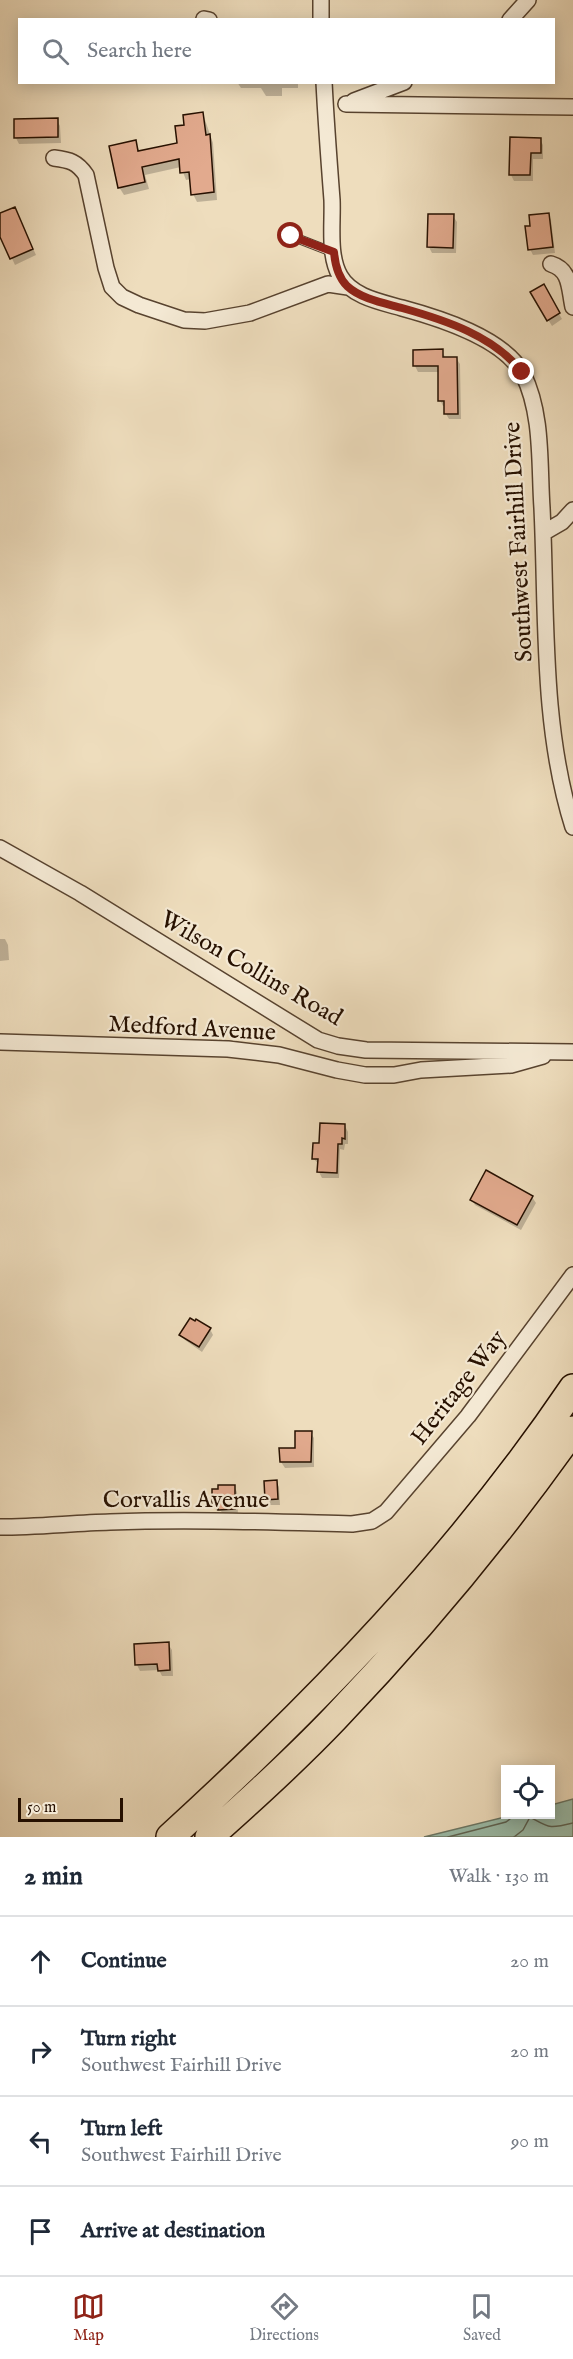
<!DOCTYPE html>
<meta charset="utf-8">
<style>
body{margin:0;font-family:"IM FELL English",serif;background:#f2f2f3;color:#1f2937}
.controls{position:absolute;right:18px;bottom:18px;display:grid;overflow:hidden;border-radius:0px;box-shadow:0 3px 15px #0003}
.controls button{width:54px;height:54px;display:grid;place-items:center;padding:0;border:0;border-bottom:2px solid #e0e1e3;background:#fff;color:#1f2937;font:30px sans-serif}
.scale{position:absolute;left:18px;bottom:15px;width:105px;box-sizing:border-box;padding-left:6px;border:3px solid #261000;border-top:0;font-size:16px;line-height:21px;white-space:nowrap;color:#261000;-webkit-text-stroke:4px #f4e9d4;paint-order:stroke}
.stop{position:absolute;width:18px;height:18px;margin:-14px;border:4px solid #8f2418;border-radius:50%;background:#fff}
.stop.end{background:#8f2418;border-color:#fff;box-shadow:0 2px 6px #0008}
.list{margin:0;padding:0;list-style:none}
h2{display:flex;justify-content:space-between;align-items:center;height:78px;margin:0;padding:0 24px;font-size:26px}
h2 small{font-size:20px;font-weight:400;color:#747a83}
.list li{display:grid;grid-template-columns:39px 1fr auto;gap:18px;align-items:center;box-sizing:border-box;height:90px;padding:0 24px;border-top:2px solid #e0e1e3}
.list b{display:block;font-size:22px;white-space:nowrap}
.list p{margin:0;font-size:20px;white-space:nowrap;color:#747a83}
.list em{font-size:20px;font-style:normal;color:#747a83}
.icon{flex:none;width:33px;height:33px;fill:none;stroke:currentColor;stroke-width:2;stroke-linecap:round;stroke-linejoin:round}
.map{position:relative;flex:none;width:573px;height:1837px;overflow:hidden}
.search{position:absolute;background:#fff;box-shadow:0 3px 15px #0003;left:18px;right:18px;top:18px;height:66px;display:flex;align-items:center;gap:15px;box-sizing:border-box;padding:0 21px;border-radius:0px;color:#747a83;font-size:22px}
.sheet{height:438px;background:#fff}
nav{display:flex;justify-content:space-around;align-items:center;box-sizing:border-box;height:84px;border-top:2px solid #e0e1e3;background:#fff;font-size:16px;color:#747a83}
nav a{display:grid;justify-items:center;gap:3px}
nav .on{color:#8f2418}
.map>svg:first-child{display:block}
.water{fill:#9bbdaa;stroke:#6c7866;stroke-width:1.5}
.shadow{fill:#0003}
.lines{fill:none;stroke-linecap:round;stroke-linejoin:round}
.shore{stroke:#606655;stroke-width:1.5}
.building{fill:#e2aa8e;stroke:#261000;stroke-width:1.5}
.service-casing{stroke:#58432f;stroke-width:10}
.minor-casing{stroke:#58432f;stroke-width:18}
.motorway-casing{stroke:#261000;stroke-width:30}
.service{stroke:#f4e9d4;stroke-width:8}
.minor{stroke:#f4e9d4;stroke-width:15}
.motorway{stroke:#eeddbd;stroke-width:27}
.route{stroke:#8f2418;stroke-width:8}
.labels{text-anchor:middle;dominant-baseline:central;stroke-width:4.5;stroke-linejoin:round;paint-order:stroke}
.street-label{font-size:24px;fill:#261000;stroke:#f4e9d4}
</style>
<div class="map">
<svg width="573" height="1837" viewBox="0 0 573 1837">
<rect width="100%" height="100%" fill="#eeddbd"/>
<filter id="stains"><feTurbulence type="fractalNoise" baseFrequency=".00333" numOctaves="4"/><feColorMatrix values="0 0 0 0 .2 0 0 0 0 .09 0 0 0 0 .02 0 0 0 .5 -.17"/></filter>
<radialGradient id="worn" r=".72"><stop offset=".6" stop-color="#630" stop-opacity="0"/><stop offset="1" stop-color="#630" stop-opacity=".3"/></radialGradient>
<path class="water" d="M573,1799V1837H424L513,1815L550,1814L551,1805Z"/>
<path class="shadow" d="M237,82H298V88H282V96H266L261,88H241Z
M203,114L213,143L217,200L197,202L193,194L191,179L186,180L181,167L145,175L149,189L124,195L119,187L135,142L140,152L179,144L185,126Z
M57,120L60,126L61,143L19,144L16,138Z
M540,139L543,145V159H533V181H514L511,175Z
M17,214L36,255L15,265L0,233V215Z
M548,214L551,220L555,253L533,255L530,249L532,227Z
M453,216L457,222L456,253H432L429,247Z
M543,286L562,319L552,326L532,293Z
M415,351H442L446,359L456,358L460,364L461,419H449L446,414V406H443L440,400L439,372H418L415,366Z
M0,939H5L8,945L9,960L0,961Z
M345,1126L348,1132V1144H345L344,1150L340,1149L339,1178H322L319,1172V1165L314,1159L321,1145Z
M532,1197L536,1203L521,1230L475,1205L472,1200Z
M195,1323L210,1329L213,1335L202,1352L185,1340L181,1335Z
M311,1433L314,1438V1467L285,1468L281,1462L297,1449Z
M276,1481L279,1487L280,1505H270L266,1499Z
M234,1486L237,1492L238,1515H223L221,1511H217L213,1506Z
M168,1644L172,1650L173,1676H162L159,1670L140,1671L137,1665Z"/>
<g class="lines">
<path class="shore" d="M448,1837L506,1822L510,1819L512,1814
M514,1837L523,1830L530,1817C550,1828 549,1829 573,1823"/>
</g>
<path class="building" d="M203,112L206,135L210,134L214,192L191,195L189,172L180,173L179,159L142,167L145,182L118,188L109,146L136,140L138,151L177,143L175,126L184,125L183,115Z
M58,118V137L14,138V119Z
M510,137L541,138V153H531L530,175H509Z
M15,207L33,249L10,259L0,237V213Z
M549,213L553,247L528,250L525,226H530L529,215Z
M428,214H454L453,248L427,247Z
M544,284L560,313L547,321L530,292Z
M443,349V357H457L458,414H444V401H438V366H413V350Z
M320,1123L345,1124V1139L342,1138V1144H338L337,1173L317,1172L318,1159H312L313,1143H319Z
M486,1170L533,1196L517,1225L470,1200Z
M190,1318L195,1321L196,1319L211,1328L199,1347L179,1335Z
M295,1431H312L311,1462H280L279,1448H295Z
M277,1480L278,1499L265,1500L264,1481Z
M218,1485H235V1509L218,1510V1506H212V1489H218Z
M169,1642L170,1670L158,1671L157,1664L135,1665L134,1644Z"/>
<g class="lines">
<g class="service-casing">
<path id="service" d="M291,236L332,252"/>
</g>
<g class="minor-casing">
<path id="minor" d="M204,19L209,20
M321,20V0
M510,20L528,0
M324,82C326,122 329,161 332,200C333,224 328,255 340,276C352,297 381,302 402,308C439,318 504,338 523,374C543,414 539,465 542,508C547,613 541,726 573,827
M354,101L404,82
M346,104L573,107
M54,158C70,160 77,162 86,175L106,268L112,287L122,297L139,305L184,320L205,321L250,313L328,284L348,287
M551,264C571,270 569,289 573,307
M543,533L562,522L573,510
M0,848L80,893L318,1040L338,1046L366,1050L573,1052
M0,1042L228,1049L279,1055L337,1070L365,1075H394L421,1070L511,1065L543,1056
M0,1527C37,1527 73,1523 110,1522C190,1519 271,1522 352,1524L372,1521L386,1512L468,1416L573,1275"/>
</g>
<g class="motorway-casing">
<path id="motorway" d="M170,1837C319,1701 460,1555 573,1388
M209,1837C252,1799 295,1760 335,1718C421,1628 501,1532 573,1430"/>
</g>
<use href="#service" class="service"/>
<use href="#minor" class="minor"/>
<use href="#motorway" class="motorway"/>
</g>
<g class="lines">
<path class="route" d="M291,236L334,252C335,264 338,277 347,286C361,299 384,303 402,308C445,320 494,336 522,372"/>
</g>
<g class="labels">
<g class="street-label">
<text transform="translate(519 542) rotate(-93)">Southwest Fairhill Drive</text>
<text transform="translate(251 969) rotate(30)">Wilson Collins Road</text>
<text transform="translate(192 1029) rotate(3)">Medford Avenue</text>
<text transform="translate(459 1388) rotate(-52)">Heritage Way</text>
<text x="186" y="1500">Corvallis Avenue</text>
</g>
</g>
<rect width="100%" height="100%" filter="url(#stains)"/>
<rect width="100%" height="100%" fill="url(#worn)"/>
</svg>
<div class="controls">
<button><svg class="icon" aria-label="locate" viewBox="0 0 24 24"><circle cx="12" cy="12" r="6"/><path d="M12 2v4M12 18v4M2 12h4M18 12h4"/></svg></button>
</div>
<div class="scale">50 m</div>
<div class="stop" style="left:291px;top:236px"></div>
<div class="stop end" style="left:522px;top:372px"></div>
<div class="search"><svg class="icon" aria-label="search" viewBox="0 0 24 24"><circle cx="10" cy="10" r="6"/><path d="M15 15l6 6"/></svg>Search here</div>
</div>
<section class="sheet">
<h2>2 min<small>Walk · 130 m</small></h2>
<ul class="list">
<li><svg class="icon" aria-label="ahead" viewBox="0 0 24 24"><path d="M12 20V5M6 11l6-6 6 6"/></svg><div><b>Continue</b></div><em>20 m</em></li>
<li><svg class="icon" aria-label="right" viewBox="0 0 24 24"><path d="M7 20v-9h11M14 6l5 5-5 5"/></svg><div><b>Turn right</b><p>Southwest Fairhill Drive</p></div><em>20 m</em></li>
<li><svg class="icon" aria-label="left" viewBox="0 0 24 24"><path d="M17 20v-9H6M10 6l-5 5 5 5"/></svg><div><b>Turn left</b><p>Southwest Fairhill Drive</p></div><em>90 m</em></li>
<li><svg class="icon" aria-label="arrive" viewBox="0 0 24 24"><path d="M6 21V4h12l-3 4 3 4H6"/></svg><div><b>Arrive at destination</b></div></li>
</ul>
</section>
<nav>
<a class="on"><svg class="icon" aria-label="map" viewBox="0 0 24 24"><path d="M3 6l6-2 6 2 6-2v14l-6 2-6-2-6 2zM9 4v14M15 6v14"/></svg>Map</a>
<a><svg class="icon" aria-label="directions" viewBox="0 0 24 24"><path d="M12 3l9 9-9 9-9-9zM9 14v-3h6M13 9l2 2-2 2"/></svg>Directions</a>
<a><svg class="icon" aria-label="saved" viewBox="0 0 24 24"><path d="M7 4h10v16l-5-4-5 4z"/></svg>Saved</a>
</nav>
